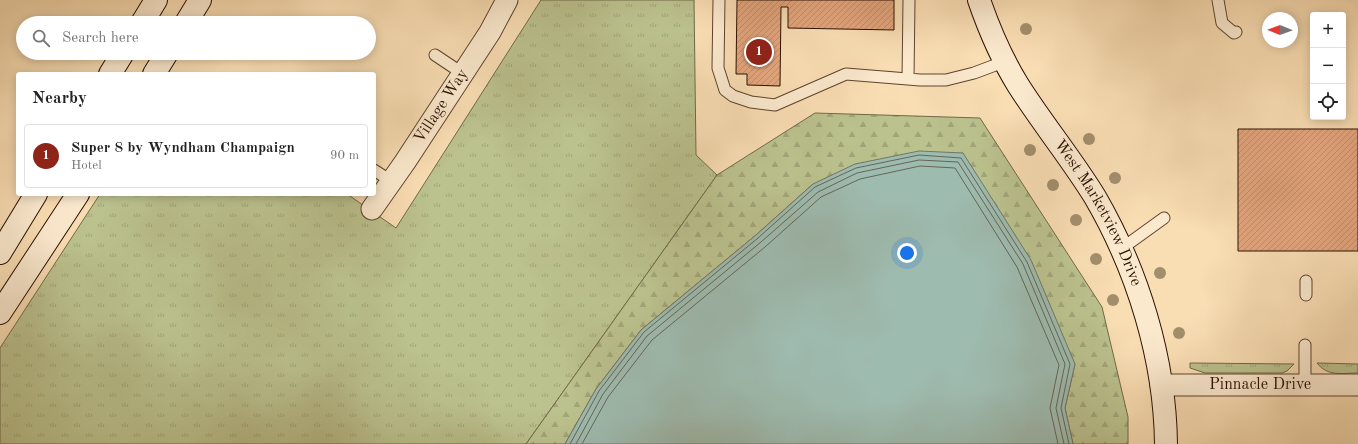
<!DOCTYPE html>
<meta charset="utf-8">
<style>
body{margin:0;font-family:"Old Standard TT",serif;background:#f2f2f2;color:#222}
.controls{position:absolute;right:12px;top:12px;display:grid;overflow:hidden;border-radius:4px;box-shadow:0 2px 10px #0003}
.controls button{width:36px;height:36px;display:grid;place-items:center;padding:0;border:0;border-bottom:1px solid #e0e0e0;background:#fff;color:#222;font:20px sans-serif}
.compass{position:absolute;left:1262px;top:12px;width:36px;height:36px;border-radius:50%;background:#fff;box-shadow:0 2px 10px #0003;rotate:271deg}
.you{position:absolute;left:907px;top:253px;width:14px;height:14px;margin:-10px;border:3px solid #fff;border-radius:50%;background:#1a73e8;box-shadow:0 0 0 6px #1a73e833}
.badge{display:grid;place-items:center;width:26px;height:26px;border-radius:50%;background:#8f2418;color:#fff;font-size:13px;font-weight:700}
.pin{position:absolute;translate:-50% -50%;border:2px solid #fff;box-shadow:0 1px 4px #0006}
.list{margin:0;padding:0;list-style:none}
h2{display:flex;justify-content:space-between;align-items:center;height:52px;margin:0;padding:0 16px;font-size:17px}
h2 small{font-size:13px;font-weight:400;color:#767676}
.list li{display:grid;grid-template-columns:26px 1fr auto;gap:12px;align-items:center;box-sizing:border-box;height:64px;margin:0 8px 8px;padding:0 8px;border:1px solid #e0e0e0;border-radius:4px}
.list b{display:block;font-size:15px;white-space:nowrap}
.list p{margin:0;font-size:13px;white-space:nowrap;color:#767676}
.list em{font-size:13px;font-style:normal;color:#767676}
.icon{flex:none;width:22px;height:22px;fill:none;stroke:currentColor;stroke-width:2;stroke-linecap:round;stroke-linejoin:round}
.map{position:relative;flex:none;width:1358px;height:444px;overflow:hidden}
.search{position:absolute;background:#fff;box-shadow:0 2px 10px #0003;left:16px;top:16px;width:360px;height:44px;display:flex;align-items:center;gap:10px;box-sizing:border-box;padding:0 14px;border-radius:22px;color:#767676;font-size:15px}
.panel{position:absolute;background:#fff;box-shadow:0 2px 10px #0003;left:16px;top:72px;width:360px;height:124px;border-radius:4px}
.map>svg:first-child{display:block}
.grass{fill:url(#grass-tufts);stroke:#726947}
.forest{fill:url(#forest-firs);stroke:#726947}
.water{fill:#9ebbaf;stroke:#707769}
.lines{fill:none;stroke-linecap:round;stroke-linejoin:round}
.shore{stroke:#646658;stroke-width:1}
.building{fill:url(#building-hatch);stroke:#2a1000}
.service-casing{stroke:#5e432d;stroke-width:13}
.minor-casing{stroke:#5e432d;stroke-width:23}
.secondary-casing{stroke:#2a1000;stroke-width:24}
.service{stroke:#fbe9ce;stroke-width:11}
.minor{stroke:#fbe9ce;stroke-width:21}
.secondary{stroke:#fbe9ce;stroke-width:22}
.tree{fill:#a38e6c}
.labels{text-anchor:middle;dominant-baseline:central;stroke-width:3;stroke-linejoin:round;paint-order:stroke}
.street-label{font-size:16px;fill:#2a1000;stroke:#fbe9ce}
</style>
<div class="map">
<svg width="1358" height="444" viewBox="0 0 1358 444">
<defs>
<pattern id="grass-tufts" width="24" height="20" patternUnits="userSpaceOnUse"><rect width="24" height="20" fill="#bbc28e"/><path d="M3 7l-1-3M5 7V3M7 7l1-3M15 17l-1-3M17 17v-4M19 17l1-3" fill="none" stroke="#a1a679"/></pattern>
<pattern id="forest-firs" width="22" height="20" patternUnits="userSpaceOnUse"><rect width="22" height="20" fill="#bbc28e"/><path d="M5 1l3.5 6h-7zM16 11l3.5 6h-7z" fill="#a1a679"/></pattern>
<pattern id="building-hatch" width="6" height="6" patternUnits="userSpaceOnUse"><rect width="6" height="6" fill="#e2a57e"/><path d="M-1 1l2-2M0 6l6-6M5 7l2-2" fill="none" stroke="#c28d6b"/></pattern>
</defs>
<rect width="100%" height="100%" fill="#f9ddb3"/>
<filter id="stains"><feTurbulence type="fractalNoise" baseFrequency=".005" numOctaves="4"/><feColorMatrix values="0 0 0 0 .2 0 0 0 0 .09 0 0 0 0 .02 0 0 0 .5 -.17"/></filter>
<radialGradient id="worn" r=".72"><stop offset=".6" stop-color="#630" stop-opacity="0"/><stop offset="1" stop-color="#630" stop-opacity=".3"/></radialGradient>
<path class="grass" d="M541,0H694L696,155L717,175L526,444H0V348L100,194H347L396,228Z
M1190,363L1294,364L1287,371L1282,373H1205L1190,368Z
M1317,363L1358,364V373C1342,373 1328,377 1317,363Z"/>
<path class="forest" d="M815,113L980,118L1102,307L1128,417V444H1073L1065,408L1075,364L813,184L756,235L641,330L596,389L565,444H526L717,175Z"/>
<path class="water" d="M919,151L963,153L1031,260L1075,364L1065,408L1073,444H565L596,389L641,330L756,235L813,184L855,164Z"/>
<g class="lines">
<path class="shore" d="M570,444L599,391L644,332L758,238L815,187L856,168L919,155L961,158L1027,262L1070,364L1061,408L1069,444
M576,444L603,394L647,336L761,242L818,192L857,173L919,160L958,162L1023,264L1065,364L1056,408L1064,444
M582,444L608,397L652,340L765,247L821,197L860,179L920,166L955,168L1017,267L1059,365L1050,408L1058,444"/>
</g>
<path class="building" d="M737,0H894V30L788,28V7H781L780,86L747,85V74H736Z
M1238,129H1358V251H1238Z"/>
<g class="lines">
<g class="service-casing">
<path id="service" d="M719,0L718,68L725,90L733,96L751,102L775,105L846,74L920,80H946L974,73L1006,61
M1218,0L1222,23L1234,33L1236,32
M435,55L462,73
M908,79L909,0
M374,170L391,181
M1121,249L1164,218
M1306,281V295
M1305,385V345"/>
</g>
<g class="minor-casing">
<g id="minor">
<path id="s1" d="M372,209L405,162L490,32L507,0"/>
<path id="s2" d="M1161,385H1358"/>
</g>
</g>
<g class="secondary-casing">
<g id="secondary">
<path id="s3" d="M979,0C989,29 1002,59 1018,85C1042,123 1071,158 1095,197C1138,271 1165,359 1166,444"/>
<path d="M142,23L156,0"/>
<path d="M186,23L200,0"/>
<path d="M110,74L123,53"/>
<path d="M154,74L167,53"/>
<path d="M0,253L36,194"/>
<path d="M0,313L78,194"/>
</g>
</g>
<use href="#service" class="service"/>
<use href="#minor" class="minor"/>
<use href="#secondary" class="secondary"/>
</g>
<g class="tree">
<circle cx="1026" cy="29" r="6"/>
<circle cx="1089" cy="139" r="6"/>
<circle cx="1030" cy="150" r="6"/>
<circle cx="1115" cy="178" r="6"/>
<circle cx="1053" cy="185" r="6"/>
<circle cx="1076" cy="220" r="6"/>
<circle cx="1096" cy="259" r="6"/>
<circle cx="1160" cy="273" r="6"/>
<circle cx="1113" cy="300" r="6"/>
<circle cx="1179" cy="333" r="6"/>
</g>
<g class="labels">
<g class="street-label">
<text stroke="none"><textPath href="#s1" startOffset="124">Village Way</textPath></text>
<text stroke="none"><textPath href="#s3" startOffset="245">West Marketview Drive</textPath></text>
<text stroke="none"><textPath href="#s2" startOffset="99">Pinnacle Drive</textPath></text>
</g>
</g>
<rect width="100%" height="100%" filter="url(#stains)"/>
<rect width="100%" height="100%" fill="url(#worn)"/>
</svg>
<div class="controls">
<button>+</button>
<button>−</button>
<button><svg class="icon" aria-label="locate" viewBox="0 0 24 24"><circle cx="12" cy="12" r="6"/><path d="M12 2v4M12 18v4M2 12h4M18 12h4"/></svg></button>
</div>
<svg class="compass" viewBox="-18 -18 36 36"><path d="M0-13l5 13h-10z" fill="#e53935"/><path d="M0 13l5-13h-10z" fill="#767676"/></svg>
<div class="you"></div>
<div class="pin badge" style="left:759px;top:52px">1</div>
<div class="search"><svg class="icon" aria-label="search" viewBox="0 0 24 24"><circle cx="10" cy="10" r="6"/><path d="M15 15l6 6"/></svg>Search here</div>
<section class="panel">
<h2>Nearby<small></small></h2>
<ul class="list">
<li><span class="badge">1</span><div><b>Super 8 by Wyndham Champaign</b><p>Hotel</p></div><em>90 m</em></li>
</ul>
</section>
</div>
